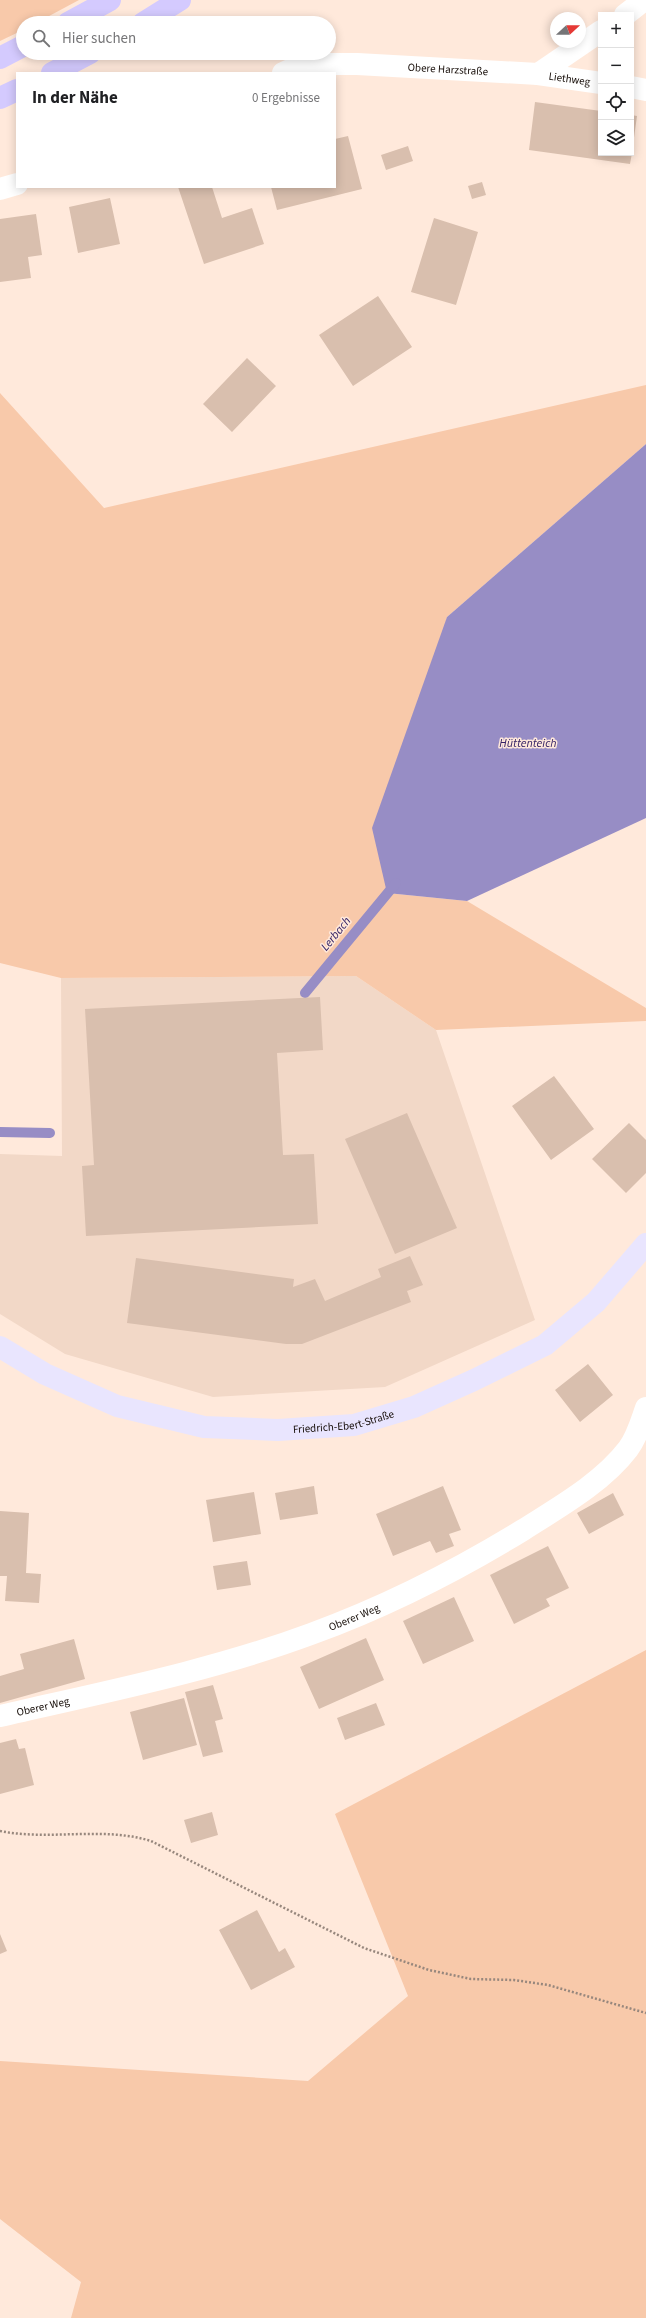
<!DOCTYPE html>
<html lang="de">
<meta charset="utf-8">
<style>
body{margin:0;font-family:"Source Sans 3",sans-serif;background:#f2f2f2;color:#202124}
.controls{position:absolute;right:12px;top:12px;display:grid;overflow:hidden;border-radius:0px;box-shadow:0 2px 10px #0003}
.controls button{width:36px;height:36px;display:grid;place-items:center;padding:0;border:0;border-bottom:1px solid #e0e0e0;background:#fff;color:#202124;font:20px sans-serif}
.compass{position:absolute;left:550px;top:12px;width:36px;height:36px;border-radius:50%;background:#fff;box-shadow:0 2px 10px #0003;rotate:69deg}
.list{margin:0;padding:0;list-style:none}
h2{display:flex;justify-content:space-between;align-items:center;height:52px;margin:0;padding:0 16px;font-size:17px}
h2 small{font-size:13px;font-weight:400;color:#757577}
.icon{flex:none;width:22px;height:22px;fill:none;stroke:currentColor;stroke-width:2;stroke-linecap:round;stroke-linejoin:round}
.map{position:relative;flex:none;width:646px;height:2318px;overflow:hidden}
.search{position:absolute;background:#fff;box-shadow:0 2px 10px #0003;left:16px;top:16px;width:320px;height:44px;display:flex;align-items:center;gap:10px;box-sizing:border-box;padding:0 14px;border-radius:22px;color:#757577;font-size:15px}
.panel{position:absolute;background:#fff;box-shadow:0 2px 10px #0003;left:16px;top:72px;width:320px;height:116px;border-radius:0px}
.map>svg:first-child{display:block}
.built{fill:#f2d8c7}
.green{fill:#f8c9aa}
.water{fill:#978dc5}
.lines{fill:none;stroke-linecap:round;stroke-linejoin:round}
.stream{stroke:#978dc5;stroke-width:10}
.building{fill:#d9bfae}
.path{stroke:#97877d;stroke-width:2.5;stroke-dasharray:2 2;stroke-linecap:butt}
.street{stroke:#fff;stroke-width:22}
.secondary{stroke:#e9e5fe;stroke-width:22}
.primary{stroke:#d4cafe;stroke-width:22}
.labels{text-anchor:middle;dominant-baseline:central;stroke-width:3;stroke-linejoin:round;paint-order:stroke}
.street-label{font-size:11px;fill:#150c07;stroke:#ffe9db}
.water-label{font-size:12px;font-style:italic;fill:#352265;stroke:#ffe9db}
</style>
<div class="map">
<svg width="646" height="2318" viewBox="0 0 646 2318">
<rect width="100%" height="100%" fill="#ffe9db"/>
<path class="built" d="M356,976L436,1030L535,1320L385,1387L213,1397L65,1354L0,1314V1154L62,1156L61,978Z"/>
<path class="green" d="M0,0H79L36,23H23V30L0,41Z
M646,385V444L447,617L387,893L467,901L646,1008V1021L436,1030L356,976L61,978L0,963V393L104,508Z
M646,1650V2318H71L81,2282L0,2219V2061L308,2081L408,1996L335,1814Z"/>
<path class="water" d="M646,444V818L467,901L387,893L372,828L447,617Z"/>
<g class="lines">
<path class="stream" d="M305,993L396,883
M0,1132L50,1133"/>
</g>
<path class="building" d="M535,102L601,111V153H632L630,164L529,150Z
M631,115L637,116L632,152H631Z
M348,136L362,189L277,210L271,187H335V139Z
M408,146L413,161L386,170L381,155Z
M482,182L486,195L472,199L468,186Z
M178,187H212L222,218L252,208L264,244L204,264Z
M110,198L120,244L78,253L69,207Z
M36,214L42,255L28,257L31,278L0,282V219Z
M434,218L478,232L456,305L411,292Z
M378,296L412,347L353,386L319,335Z
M247,358L276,386L232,432L203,404Z
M320,997L323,1050L277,1053L283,1155L314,1154L318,1224L86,1236L82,1166L94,1165L85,1009Z
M554,1076L594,1129L551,1160L512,1106Z
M407,1113L457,1228L395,1254L345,1139Z
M629,1123L646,1140V1173L626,1193L592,1159Z
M410,1256L423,1285L407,1291L411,1302L302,1344H286L127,1323L136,1258L294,1279L293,1287L315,1279L325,1301L381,1277L378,1269Z
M588,1364L613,1395L580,1422L555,1390Z
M314,1486L318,1514L280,1520L275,1493Z
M443,1486L461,1530L449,1534L454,1546L436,1553L430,1541L393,1556L376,1514Z
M254,1492L261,1534L213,1542L206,1500Z
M613,1493L624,1515L589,1534L577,1513Z
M0,1511L29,1513L26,1573L41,1574L39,1603L5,1601L7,1576H0Z
M548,1546L569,1588L546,1599L550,1606L514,1624L490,1575Z
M247,1561L251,1585L217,1590L213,1566Z
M454,1597L474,1641L423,1664L403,1621Z
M366,1638L384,1680L319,1709L300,1667Z
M74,1639L85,1679L0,1703V1676L24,1669L20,1654Z
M213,1685L223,1719L215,1721L223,1752L203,1757L185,1692Z
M184,1698L197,1745L143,1760L130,1712Z
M376,1703L385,1725L345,1740L337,1718Z
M16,1739L19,1749L25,1748L34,1785L0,1794V1743Z
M212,1812L218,1835L191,1843L184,1820Z
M257,1910L279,1952L285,1948L295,1967L251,1990L219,1930Z
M0,1934L7,1951L0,1954Z"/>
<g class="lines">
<path class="path" d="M0,1831C50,1841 103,1826 151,1841L364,1948L429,1970L471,1979L514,1980L548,1985L646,2013"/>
<g class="street">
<path d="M625,15L644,0"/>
<path id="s1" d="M283,73L303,64H357L538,74L601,83"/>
<path d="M538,74L601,31"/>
<path d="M631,87L646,90"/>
<path d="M0,189L17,184"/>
<path id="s2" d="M0,1716C104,1692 211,1671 311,1634C385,1607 456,1571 523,1530C559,1507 602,1483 628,1449C637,1437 641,1422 646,1408"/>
</g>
<path class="secondary" id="s3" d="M0,1347L45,1374L117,1406L204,1427L278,1430L354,1425L414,1407L474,1380L545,1345L596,1302L646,1244"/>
<path class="primary" d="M68,23L110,0
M143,23L180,0
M0,58L23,46
M52,73L90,53
M0,98L17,90"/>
</g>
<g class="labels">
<g class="street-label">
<text stroke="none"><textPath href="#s1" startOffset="167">Obere Harzstraße</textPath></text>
<text stroke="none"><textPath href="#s1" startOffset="289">Liethweg</textPath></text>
<text stroke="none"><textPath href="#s3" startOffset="361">Friedrich-Ebert-Straße</textPath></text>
<text stroke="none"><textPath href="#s2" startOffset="368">Oberer Weg</textPath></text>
<text stroke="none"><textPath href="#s2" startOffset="44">Oberer Weg</textPath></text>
</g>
<g class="water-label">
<text x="528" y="743">Hüttenteich</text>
<text transform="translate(336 934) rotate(-51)">Lerbach</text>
</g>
</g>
</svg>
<div class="controls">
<button>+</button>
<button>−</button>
<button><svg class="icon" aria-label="locate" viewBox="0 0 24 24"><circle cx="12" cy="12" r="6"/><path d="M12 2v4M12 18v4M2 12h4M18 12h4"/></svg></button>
<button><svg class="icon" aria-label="layers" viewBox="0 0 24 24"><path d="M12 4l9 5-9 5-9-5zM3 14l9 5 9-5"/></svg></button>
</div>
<svg class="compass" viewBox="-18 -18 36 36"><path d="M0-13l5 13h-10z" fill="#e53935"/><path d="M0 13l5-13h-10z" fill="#757577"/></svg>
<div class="search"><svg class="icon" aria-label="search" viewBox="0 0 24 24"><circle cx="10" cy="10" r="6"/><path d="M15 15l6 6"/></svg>Hier suchen</div>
<section class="panel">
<h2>In der Nähe<small>0 Ergebnisse</small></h2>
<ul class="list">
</ul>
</section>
</div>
